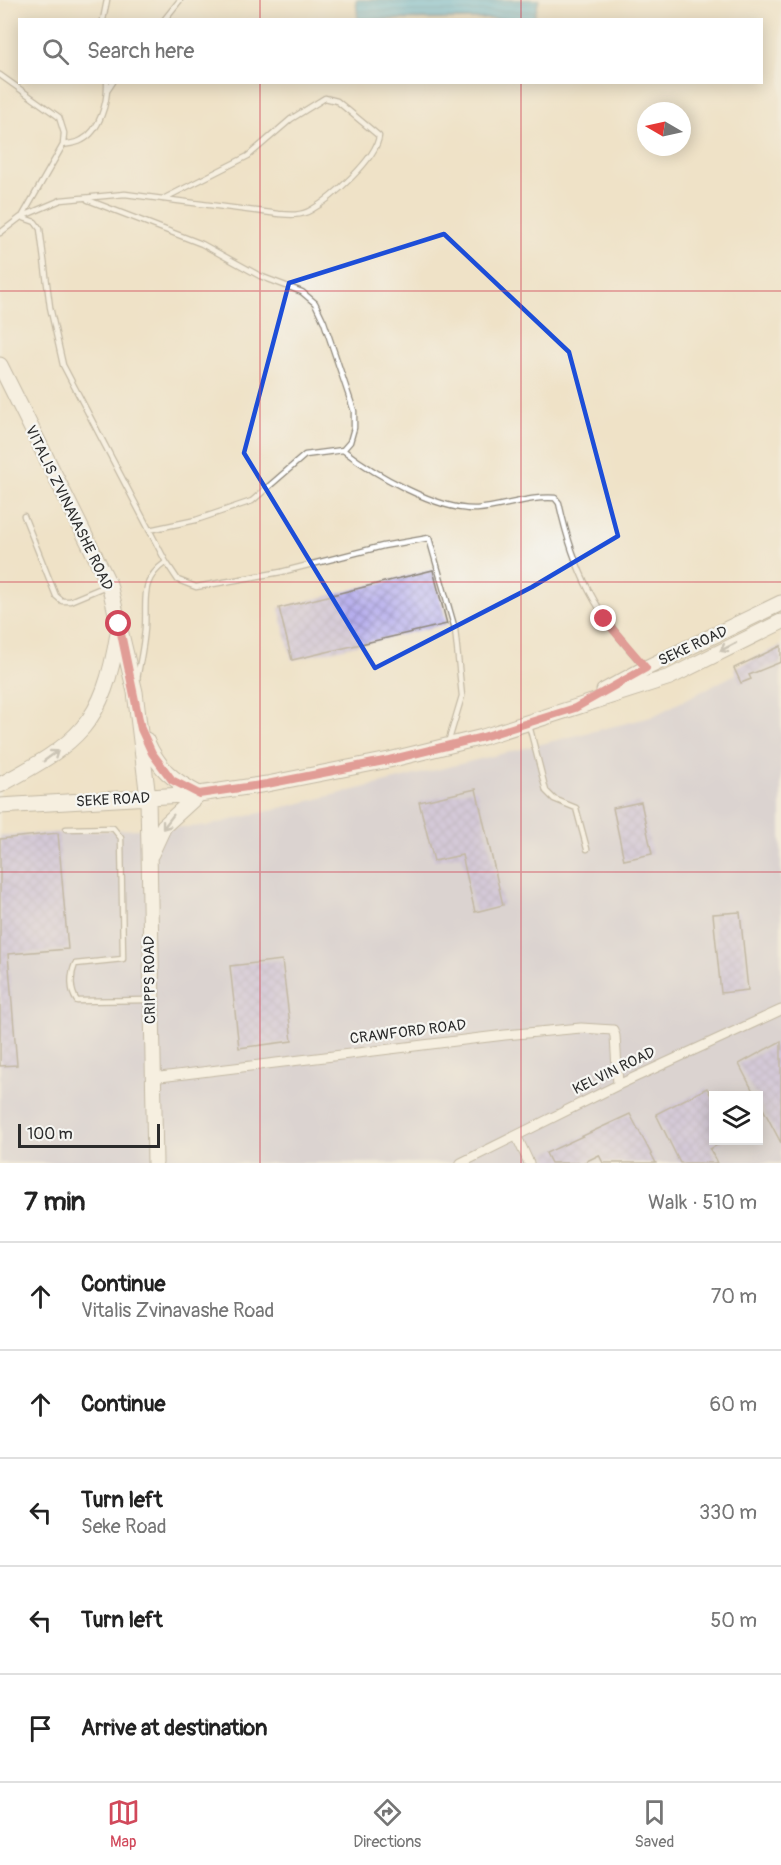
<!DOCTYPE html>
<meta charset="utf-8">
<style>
body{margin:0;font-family:Pangolin,sans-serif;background:#f2f2f2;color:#222}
.controls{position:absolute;right:18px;bottom:18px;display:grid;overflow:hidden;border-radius:0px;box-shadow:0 3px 15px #0003}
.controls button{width:54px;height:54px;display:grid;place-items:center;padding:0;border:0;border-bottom:2px solid #e0e0e0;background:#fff;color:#222;font:30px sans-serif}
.compass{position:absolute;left:637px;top:102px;width:54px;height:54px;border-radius:50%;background:#fff;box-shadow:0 3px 15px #0003;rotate:279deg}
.scale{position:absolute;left:18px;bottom:15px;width:142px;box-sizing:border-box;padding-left:6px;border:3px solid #2b2b2b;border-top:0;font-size:16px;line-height:21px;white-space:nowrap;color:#2b2b2b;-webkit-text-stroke:4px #f6f6f2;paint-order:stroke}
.stop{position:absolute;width:18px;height:18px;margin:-14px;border:4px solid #d1495b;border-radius:50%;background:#fff}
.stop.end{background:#d1495b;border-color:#fff;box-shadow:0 2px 6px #0008}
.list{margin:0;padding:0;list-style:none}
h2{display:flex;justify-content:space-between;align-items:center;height:78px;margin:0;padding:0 24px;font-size:26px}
h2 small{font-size:20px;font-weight:400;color:#767676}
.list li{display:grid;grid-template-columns:39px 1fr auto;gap:18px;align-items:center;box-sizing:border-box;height:108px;padding:0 24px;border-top:2px solid #e0e0e0}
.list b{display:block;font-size:22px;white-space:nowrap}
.list p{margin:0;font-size:20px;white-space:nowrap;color:#767676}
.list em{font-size:20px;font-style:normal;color:#767676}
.icon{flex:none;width:33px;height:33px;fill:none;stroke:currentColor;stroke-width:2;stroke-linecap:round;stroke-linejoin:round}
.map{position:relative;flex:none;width:781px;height:1163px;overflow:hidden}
.search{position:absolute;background:#fff;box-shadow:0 3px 15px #0003;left:18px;right:18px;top:18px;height:66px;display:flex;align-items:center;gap:15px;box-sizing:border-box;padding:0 21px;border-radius:0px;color:#767676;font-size:22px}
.sheet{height:618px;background:#fff}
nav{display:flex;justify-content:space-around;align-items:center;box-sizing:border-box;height:84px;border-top:2px solid #e0e0e0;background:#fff;font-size:16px;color:#767676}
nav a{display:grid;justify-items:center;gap:3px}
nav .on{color:#d1495b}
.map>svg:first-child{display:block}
.industrial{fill:#c3c1db;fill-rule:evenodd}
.water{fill:url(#water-rules);stroke:#467384;stroke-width:1.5}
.building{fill:url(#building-cross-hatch)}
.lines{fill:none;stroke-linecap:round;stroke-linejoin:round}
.service-casing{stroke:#8d8679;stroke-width:7}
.minor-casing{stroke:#8d8679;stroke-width:11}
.primary-casing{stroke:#8d8679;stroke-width:17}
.service{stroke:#fff;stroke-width:4.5}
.minor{stroke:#fff;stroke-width:9}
.primary{stroke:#fff;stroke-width:15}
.oneway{stroke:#a0a0a0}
.route{stroke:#d1495b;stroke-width:8}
.marked{fill:none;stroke:#1d4ed8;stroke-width:4.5;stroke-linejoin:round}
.grid{fill:none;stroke:#d1495b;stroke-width:1.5;stroke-opacity:0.55}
.labels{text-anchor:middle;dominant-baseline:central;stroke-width:4.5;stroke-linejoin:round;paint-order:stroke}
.street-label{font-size:15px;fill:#2b2b2b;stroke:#f6f6f2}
</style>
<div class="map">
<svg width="781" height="1163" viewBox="0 0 781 1163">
<defs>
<pattern id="water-rules" width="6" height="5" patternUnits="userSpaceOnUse" patternTransform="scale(1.5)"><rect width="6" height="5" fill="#61bbde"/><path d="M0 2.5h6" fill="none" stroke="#5098b4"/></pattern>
<pattern id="building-cross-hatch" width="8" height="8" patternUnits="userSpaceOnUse" patternTransform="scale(1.5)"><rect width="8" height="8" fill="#b4abed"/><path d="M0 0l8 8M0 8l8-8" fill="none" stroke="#938bc0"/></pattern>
</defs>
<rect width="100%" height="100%" fill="#f6f6f2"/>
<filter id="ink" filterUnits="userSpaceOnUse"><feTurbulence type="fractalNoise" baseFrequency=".0167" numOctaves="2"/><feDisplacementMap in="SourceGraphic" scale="12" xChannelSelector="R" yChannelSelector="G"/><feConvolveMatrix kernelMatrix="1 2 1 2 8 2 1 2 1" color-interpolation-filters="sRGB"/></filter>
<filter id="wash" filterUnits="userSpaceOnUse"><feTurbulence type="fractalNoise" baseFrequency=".008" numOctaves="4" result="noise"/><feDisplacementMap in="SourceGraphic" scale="24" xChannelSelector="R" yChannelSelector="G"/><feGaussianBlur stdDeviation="1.35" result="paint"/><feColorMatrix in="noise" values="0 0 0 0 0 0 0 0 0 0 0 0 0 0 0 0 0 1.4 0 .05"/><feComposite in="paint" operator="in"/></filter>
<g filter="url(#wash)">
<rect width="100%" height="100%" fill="#efe2c7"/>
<path class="industrial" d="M781,651V1163H0V835L207,826L651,717ZM714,1096H758V1140H714Z"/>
<path class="water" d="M356,0H539L534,19L358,20Z"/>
<g id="blocks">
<path class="building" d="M433,570L447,624L292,660L279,608Z
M781,646V662L749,675L751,679L741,683L734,668Z
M476,789L503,905L475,912L462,855L434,861L419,802Z
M641,802L652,854L624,860L613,808Z
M58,833L68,949L8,954L17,1065L0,1066V839Z
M740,912L748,990L721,993L713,914Z
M282,960L292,1041L239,1048L230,966Z
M781,1041V1143L759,1101V1095H755L739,1064Z
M707,1088L714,1101V1140H726L710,1149L717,1163H680L656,1114Z
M630,1114L656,1163H603L599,1155L583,1163H551L546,1153Z"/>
</g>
</g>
<g filter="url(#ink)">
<use href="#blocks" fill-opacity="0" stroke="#8d8679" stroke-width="1.5"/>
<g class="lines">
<g class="service-casing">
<path id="service" d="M103,20L107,0
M164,20L180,0
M0,75L59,117L64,133L63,145L23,215
M107,91L113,82
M63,145C69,144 77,143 82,140C100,131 108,101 107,82
M88,200L202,244L260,276L302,292L315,303L324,322L354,411V428L350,442L343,450L305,455L252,501L196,520L149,530
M21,217L61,200L125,194L279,214C290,215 301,216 311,210C331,199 377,158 379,136L337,101L325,98L291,119L248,156L163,199
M0,233L21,217L35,222L40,229L50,307L63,365L166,562L178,580L196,587L281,572L383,546L429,538L455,629L462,696L448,743
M343,450C374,474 438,511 477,509C503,507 529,496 555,498L559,503C574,572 596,614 644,666
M24,516L56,596L62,601H70L106,586
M137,679C140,662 144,645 145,628C147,599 139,581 166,562
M529,725L546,791L554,799L576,808L587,849
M66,829L113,828L121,838L123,959L75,964C70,976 70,991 77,1001L150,1000"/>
</g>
<g class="minor-casing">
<path id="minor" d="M152,1078L505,1035L581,1028L613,1030L615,1036L618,1085
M517,1137L529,1163
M461,1163L618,1085L781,1010"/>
</g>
<g class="primary-casing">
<path id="primary" d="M0,365L109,584L135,692L148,798L155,1163
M604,691L646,668L781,603
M146,740C159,769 171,779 199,794
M0,785C79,742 103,725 118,633
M0,806L199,794L267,784L389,760L483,737L670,677L781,622
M151,854L164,826L199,794"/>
</g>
<use href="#service" class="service"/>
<use href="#minor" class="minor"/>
<use href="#primary" class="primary"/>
</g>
<defs><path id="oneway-shaft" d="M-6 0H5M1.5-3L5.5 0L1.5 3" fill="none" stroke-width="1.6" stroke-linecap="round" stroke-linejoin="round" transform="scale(1.5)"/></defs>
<g class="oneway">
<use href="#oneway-shaft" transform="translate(728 647) rotate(153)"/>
<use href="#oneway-shaft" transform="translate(51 756) rotate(-36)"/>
<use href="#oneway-shaft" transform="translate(168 822) rotate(127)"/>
</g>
</g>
<g class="lines" filter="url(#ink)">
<path class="route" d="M119,624L141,729L152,753L172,780L199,794L267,784L389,760L483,737L575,708L646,668L604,619"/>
</g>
<path d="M0 0H781V1163H0ZM444,234L569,352L618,536L532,587L375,668L244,453L289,283Z" fill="#efe2c7" fill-opacity=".55" fill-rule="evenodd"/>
<path class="marked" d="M444,234L569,352L618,536L532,587L375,668L244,453L289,283Z"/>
<path class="grid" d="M260,0V20M521,0V20M260,82V1163M521,82V1163M0,291H781M0,582H781M0,872H781"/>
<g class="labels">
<g class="street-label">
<text transform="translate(69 508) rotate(64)">VITALIS ZVINAVASHE ROAD</text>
<text transform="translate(693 646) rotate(-25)">SEKE ROAD</text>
<text transform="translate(113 800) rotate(-3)">SEKE ROAD</text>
<text transform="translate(150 980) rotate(-91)">CRIPPS ROAD</text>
<text transform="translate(408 1032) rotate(-7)">CRAWFORD ROAD</text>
<text transform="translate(614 1071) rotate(-26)">KELVIN ROAD</text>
</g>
</g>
</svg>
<div class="controls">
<button><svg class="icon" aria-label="layers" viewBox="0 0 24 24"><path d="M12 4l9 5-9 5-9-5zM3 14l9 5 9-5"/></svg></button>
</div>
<svg class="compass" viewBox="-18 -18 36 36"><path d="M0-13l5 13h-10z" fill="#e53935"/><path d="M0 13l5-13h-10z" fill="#767676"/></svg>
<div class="scale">100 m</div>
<div class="stop" style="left:119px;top:624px"></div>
<div class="stop end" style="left:604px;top:619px"></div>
<div class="search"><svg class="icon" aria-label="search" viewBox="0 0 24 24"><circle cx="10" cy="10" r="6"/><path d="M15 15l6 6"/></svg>Search here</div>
</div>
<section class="sheet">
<h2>7 min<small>Walk · 510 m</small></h2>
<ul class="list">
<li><svg class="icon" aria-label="ahead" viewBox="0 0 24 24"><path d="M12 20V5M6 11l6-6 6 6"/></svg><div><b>Continue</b><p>Vitalis Zvinavashe Road</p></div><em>70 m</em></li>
<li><svg class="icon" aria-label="ahead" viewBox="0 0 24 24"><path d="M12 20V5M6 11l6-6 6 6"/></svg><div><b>Continue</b></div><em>60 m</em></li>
<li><svg class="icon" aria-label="left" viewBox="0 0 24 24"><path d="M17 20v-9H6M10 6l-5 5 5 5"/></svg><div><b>Turn left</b><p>Seke Road</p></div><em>330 m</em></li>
<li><svg class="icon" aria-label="left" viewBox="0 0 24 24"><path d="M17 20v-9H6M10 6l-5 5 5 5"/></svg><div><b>Turn left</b></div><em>50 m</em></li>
<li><svg class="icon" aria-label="arrive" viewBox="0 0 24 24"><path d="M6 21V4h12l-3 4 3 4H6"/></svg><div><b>Arrive at destination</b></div></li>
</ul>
</section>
<nav>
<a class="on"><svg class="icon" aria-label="map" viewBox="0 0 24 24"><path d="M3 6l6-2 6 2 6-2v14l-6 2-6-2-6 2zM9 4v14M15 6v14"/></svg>Map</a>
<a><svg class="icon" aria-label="directions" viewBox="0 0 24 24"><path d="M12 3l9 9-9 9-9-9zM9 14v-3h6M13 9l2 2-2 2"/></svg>Directions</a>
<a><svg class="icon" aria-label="saved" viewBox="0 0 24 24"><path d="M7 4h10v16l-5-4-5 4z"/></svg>Saved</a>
</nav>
